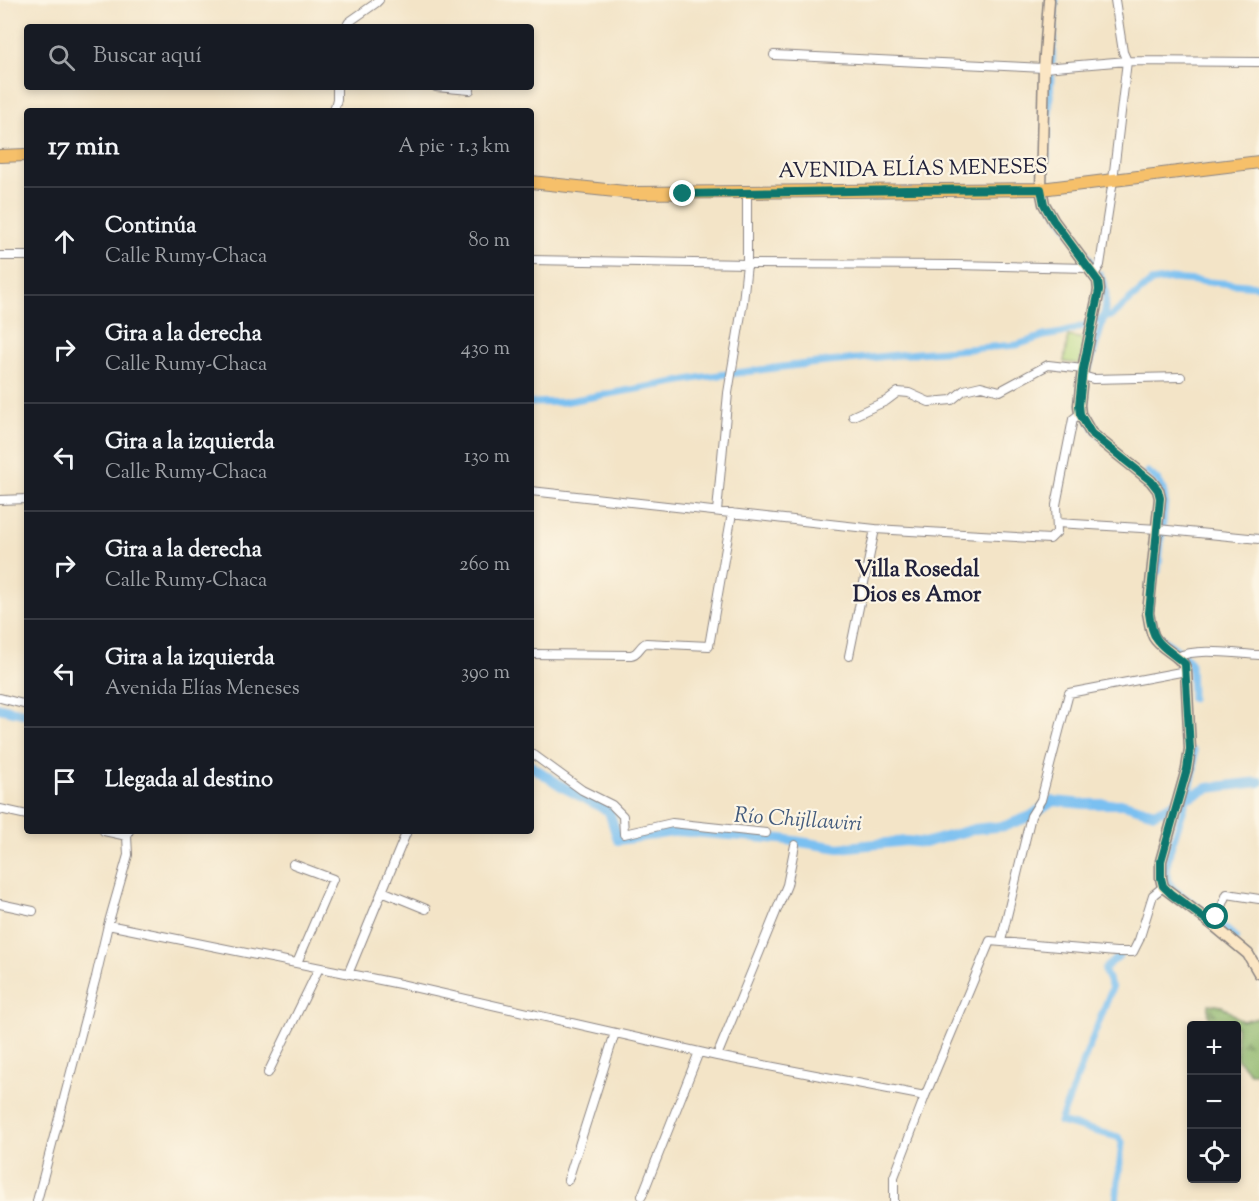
<!DOCTYPE html>
<html lang="es">
<meta charset="utf-8">
<style>
body{margin:0;font-family:"Sorts Mill Goudy",serif;background:#20242c;color:#f1f3f6}
.controls{position:absolute;right:18px;bottom:18px;display:grid;overflow:hidden;border-radius:6px;box-shadow:0 3px 9px #0003}
.controls button{width:54px;height:54px;display:grid;place-items:center;padding:0;border:0;border-bottom:2px solid #363941;background:#171b24;color:#f1f3f6;font:30px sans-serif}
.stop{position:absolute;width:18px;height:18px;margin:-14px;border:4px solid #0f766e;border-radius:50%;background:#fff}
.stop.end{background:#0f766e;border-color:#fff;box-shadow:0 2px 6px #0008}
.list{margin:0;padding:0;list-style:none}
h2{display:flex;justify-content:space-between;align-items:center;height:78px;margin:0;padding:0 24px;font-size:26px}
h2 small{font-size:20px;font-weight:400;color:#9ea1a6}
.list li{display:grid;grid-template-columns:39px 1fr auto;gap:18px;align-items:center;box-sizing:border-box;height:108px;padding:0 24px;border-top:2px solid #363941}
.list b{display:block;font-size:22px;white-space:nowrap}
.list p{margin:0;font-size:20px;white-space:nowrap;color:#9ea1a6}
.list em{font-size:20px;font-style:normal;color:#9ea1a6}
.icon{flex:none;width:33px;height:33px;fill:none;stroke:currentColor;stroke-width:2;stroke-linecap:round;stroke-linejoin:round}
.map{position:relative;flex:none;width:1259px;height:1201px;overflow:hidden}
.search{position:absolute;background:#171b24;box-shadow:0 3px 9px #0003;left:24px;top:24px;width:510px;height:66px;display:flex;align-items:center;gap:15px;box-sizing:border-box;padding:0 21px;border-radius:6px;color:#9ea1a6;font-size:22px}
.panel{position:absolute;background:#171b24;box-shadow:0 3px 9px #0003;left:24px;top:108px;width:510px;height:726px;border-radius:6px}
.map>svg:first-child{display:block}
.forest{fill:url(#forest-firs);stroke:#596d54;stroke-width:1.5}
.garden{fill:#b5d880;stroke:#6c7d5e;stroke-width:1.5}
.lines{fill:none;stroke-linecap:round;stroke-linejoin:round}
.canal{stroke:#7ac0f1;stroke-width:7}
.river{stroke:#7ac0f1;stroke-width:10}
.street-casing{stroke:#8a8381;stroke-width:10}
.secondary-casing{stroke:#8a8381;stroke-width:13}
.primary-casing{stroke:#8a8381;stroke-width:14}
.street{stroke:#fff;stroke-width:8}
.secondary{stroke:#fbe6c4;stroke-width:10}
.primary{stroke:#f6c06b;stroke-width:12}
.route{stroke:#0f766e;stroke-width:8}
.labels{text-anchor:middle;dominant-baseline:central;stroke-width:4.5;stroke-linejoin:round;paint-order:stroke}
.street-label{font-size:21px;fill:#22223b;stroke:#fcf5e5}
.neighbourhood-label{font-size:22px;font-weight:bold;fill:#22223b;stroke:#fcf5e5}
.water-label{font-size:22px;font-style:italic;fill:#41597b;stroke:#fcf5e5}
</style>
<div class="map">
<svg width="1259" height="1201" viewBox="0 0 1259 1201">
<defs>
<pattern id="forest-firs" width="22" height="20" patternUnits="userSpaceOnUse" patternTransform="scale(1.5)"><rect width="22" height="20" fill="#90b86e"/><path d="M5 1l3.5 6h-7zM16 11l3.5 6h-7z" fill="#75955c"/></pattern>
</defs>
<rect width="100%" height="100%" fill="#fcf5e5"/>
<filter id="ink" filterUnits="userSpaceOnUse"><feTurbulence type="fractalNoise" baseFrequency=".0167" numOctaves="2"/><feDisplacementMap in="SourceGraphic" scale="12" xChannelSelector="R" yChannelSelector="G"/><feConvolveMatrix kernelMatrix="1 2 1 2 8 2 1 2 1" color-interpolation-filters="sRGB"/></filter>
<filter id="wash" filterUnits="userSpaceOnUse"><feTurbulence type="fractalNoise" baseFrequency=".008" numOctaves="4" result="noise"/><feDisplacementMap in="SourceGraphic" scale="24" xChannelSelector="R" yChannelSelector="G"/><feGaussianBlur stdDeviation="1.35" result="paint"/><feColorMatrix in="noise" values="0 0 0 0 0 0 0 0 0 0 0 0 0 0 0 0 0 1.4 0 .05"/><feComposite in="paint" operator="in"/></filter>
<g filter="url(#wash)">
<rect width="100%" height="100%" fill="#f3e4c7"/>
<path class="forest" d="M1209,1004L1222,1006L1242,1021L1259,1017V1073H1250L1237,1059L1236,1026L1213,1025L1208,1015Z"/>
<path class="garden" d="M1068,336L1084,339L1080,364L1064,362Z"/>
<g class="lines">
<path class="canal" d="M1052,62L1055,0
M1047,160L1051,73
M1051,203L1094,266
M1098,320L1113,315L1151,282L1171,279L1259,286
M1088,371C1094,349 1106,319 1106,297C1106,289 1103,282 1100,274
M1084,398C1083,415 1091,424 1101,436
M531,403L563,402L704,377L798,365L918,353L1017,345L1044,336L1062,333L1089,324
M1148,472C1160,481 1164,486 1165,501L1158,571
M1159,637C1170,645 1184,652 1191,664L1192,698
M1194,751V770L1190,790L1170,851L1166,870L1168,881L1174,889L1218,922L1236,938
M1116,1201L1122,1142L1118,1137L1060,1122L1112,988L1105,972V968L1119,956"/>
<path class="river" d="M0,708L27,714
M531,766L563,787L609,811L618,840L679,831L781,839L839,848L906,841L924,843L974,829L1005,826L1031,816L1053,801L1085,804H1124L1154,813L1208,788L1259,782"/>
</g>
</g>
<g filter="url(#ink)">
<g class="lines">
<g class="street-casing">
<path id="street" d="M346,27L349,22L376,3L379,0
M774,55L1044,68L1127,61L1259,62
M436,87L470,90
M334,111L337,99V87
M0,256H27
M531,260L747,264L955,265L1088,268
M1094,275L1100,265L1113,180L1127,61L1123,52L1115,0
M1083,376L1093,379L1181,377
M853,416L886,401L898,392L909,393L929,402L952,400L964,390L981,386L1000,391L1048,365L1083,369
M531,491L875,529L1050,539L1057,532L1056,505L1073,419L1080,414
M0,500L27,499
M717,511L728,393L743,302L747,264V193
M1057,523L1158,529L1259,539
M531,654L631,655C639,654 639,646 646,643L709,646L732,513
M849,656L875,529
M1177,657C1198,647 1236,654 1259,655
M0,698L27,705
M531,754L534,755L582,790L612,805L623,816L624,834L672,823L766,833
M0,809L27,815
M104,831L127,836
M293,864L333,879L297,963
M382,891L426,909
M0,904L33,911
M1212,924L1220,911L1227,894L1259,899
M108,925L400,984L717,1056L925,1096
M1001,941L1031,816L1041,800L1069,693L1186,671
M348,974L407,831
M717,1056L787,885L795,845
M268,1073L319,968
M568,1180L615,1033
M642,1196L699,1052
M37,1201L96,977L108,925L128,855L127,836L129,831
M894,1201V1177L925,1096L990,941L1116,952H1133L1139,940L1153,895L1163,887"/>
</g>
<g class="secondary-casing">
<path id="secondary" d="M1049,0L1044,68L1041,189L1044,204L1053,220L1098,281L1099,290L1083,369L1079,405L1080,414L1091,433L1151,481L1158,490L1160,498L1148,613C1150,621 1150,629 1154,637C1162,651 1183,655 1186,671L1190,749L1187,769L1161,861V878L1163,887L1171,893L1212,924L1248,954L1259,973"/>
</g>
<g class="primary-casing">
<path id="primary" d="M0,156L27,155
M531,182L634,193L1041,189L1259,162"/>
</g>
<use href="#street" class="street"/>
<use href="#secondary" class="secondary"/>
<use href="#primary" class="primary"/>
</g>
</g>
<g class="lines" filter="url(#ink)">
<path class="route" d="M683,194L906,190L1041,189L1044,204L1053,220L1098,281L1099,290L1083,369L1079,405L1080,414L1091,433L1151,481L1158,490L1160,498L1149,613C1153,646 1163,645 1185,664L1190,749L1187,769L1161,861V878L1163,886L1171,894L1212,924L1216,917"/>
</g>
<g class="labels">
<g class="street-label">
<text transform="translate(913 170) rotate(-1)">AVENIDA ELÍAS MENESES</text>
</g>
<g class="neighbourhood-label">
<text x="917" y="571">Villa Rosedal<tspan x="917" dy="25">Dios es Amor</tspan></text>
</g>
<g class="water-label">
<text transform="translate(798 821) rotate(4)">Río Chijllawiri</text>
</g>
</g>
</svg>
<div class="controls">
<button>+</button>
<button>−</button>
<button><svg class="icon" aria-label="locate" viewBox="0 0 24 24"><circle cx="12" cy="12" r="6"/><path d="M12 2v4M12 18v4M2 12h4M18 12h4"/></svg></button>
</div>
<div class="stop" style="left:1216px;top:917px"></div>
<div class="stop end" style="left:683px;top:194px"></div>
<div class="search"><svg class="icon" aria-label="search" viewBox="0 0 24 24"><circle cx="10" cy="10" r="6"/><path d="M15 15l6 6"/></svg>Buscar aquí</div>
<section class="panel">
<h2>17 min<small>A pie · 1.3 km</small></h2>
<ul class="list">
<li><svg class="icon" aria-label="ahead" viewBox="0 0 24 24"><path d="M12 20V5M6 11l6-6 6 6"/></svg><div><b>Continúa</b><p>Calle Rumy-Chaca</p></div><em>80 m</em></li>
<li><svg class="icon" aria-label="right" viewBox="0 0 24 24"><path d="M7 20v-9h11M14 6l5 5-5 5"/></svg><div><b>Gira a la derecha</b><p>Calle Rumy-Chaca</p></div><em>430 m</em></li>
<li><svg class="icon" aria-label="left" viewBox="0 0 24 24"><path d="M17 20v-9H6M10 6l-5 5 5 5"/></svg><div><b>Gira a la izquierda</b><p>Calle Rumy-Chaca</p></div><em>130 m</em></li>
<li><svg class="icon" aria-label="right" viewBox="0 0 24 24"><path d="M7 20v-9h11M14 6l5 5-5 5"/></svg><div><b>Gira a la derecha</b><p>Calle Rumy-Chaca</p></div><em>260 m</em></li>
<li><svg class="icon" aria-label="left" viewBox="0 0 24 24"><path d="M17 20v-9H6M10 6l-5 5 5 5"/></svg><div><b>Gira a la izquierda</b><p>Avenida Elías Meneses</p></div><em>390 m</em></li>
<li><svg class="icon" aria-label="arrive" viewBox="0 0 24 24"><path d="M6 21V4h12l-3 4 3 4H6"/></svg><div><b>Llegada al destino</b></div></li>
</ul>
</section>
</div>
